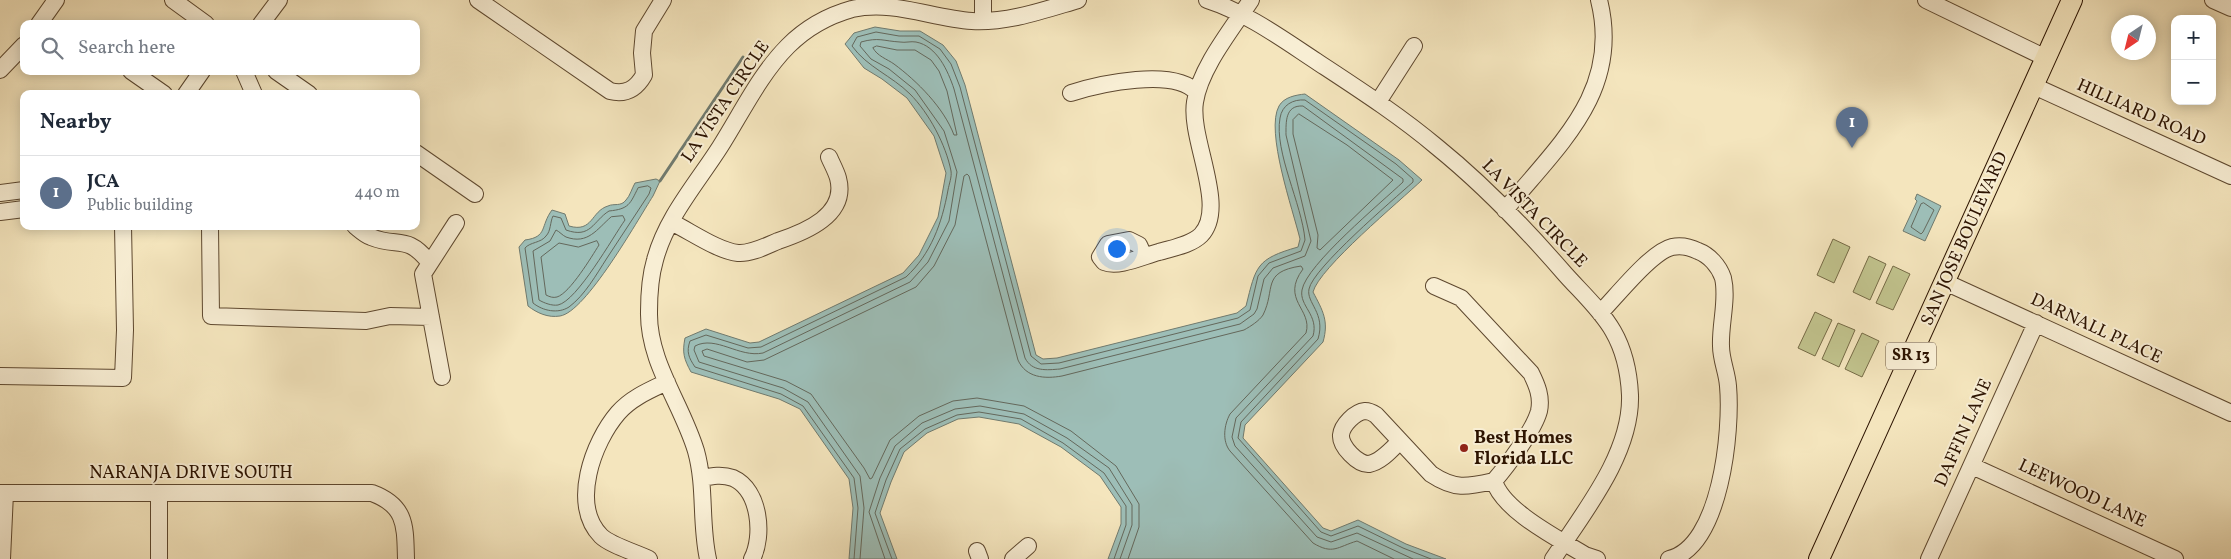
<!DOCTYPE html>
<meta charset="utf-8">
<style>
body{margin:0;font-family:Vollkorn,serif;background:#f2f2f3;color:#1f2937}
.controls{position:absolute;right:15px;top:15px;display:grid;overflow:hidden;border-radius:10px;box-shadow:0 2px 12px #0003}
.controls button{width:45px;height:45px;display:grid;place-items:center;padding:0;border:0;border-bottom:1px solid #e0e1e3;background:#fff;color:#1f2937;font:25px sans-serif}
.compass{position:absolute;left:2111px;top:15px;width:45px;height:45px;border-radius:50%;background:#fff;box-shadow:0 2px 12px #0003;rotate:215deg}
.you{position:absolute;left:1116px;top:248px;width:18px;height:18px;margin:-12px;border:4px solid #fff;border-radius:50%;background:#1a73e8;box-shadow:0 0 0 8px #1a73e833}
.badge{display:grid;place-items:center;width:32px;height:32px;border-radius:50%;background:#8f2418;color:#fff;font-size:16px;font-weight:700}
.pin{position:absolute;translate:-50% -41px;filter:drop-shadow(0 1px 2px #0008)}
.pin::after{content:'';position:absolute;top:26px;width:18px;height:15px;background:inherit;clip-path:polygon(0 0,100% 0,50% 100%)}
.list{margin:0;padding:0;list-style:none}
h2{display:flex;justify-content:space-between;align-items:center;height:65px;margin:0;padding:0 20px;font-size:21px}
h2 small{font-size:16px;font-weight:400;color:#747a83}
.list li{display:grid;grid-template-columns:32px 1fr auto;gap:15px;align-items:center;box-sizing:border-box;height:75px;padding:0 20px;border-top:1px solid #e0e1e3}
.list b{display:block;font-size:19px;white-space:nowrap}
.list p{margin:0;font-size:16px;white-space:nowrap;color:#747a83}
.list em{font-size:16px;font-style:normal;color:#747a83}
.icon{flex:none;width:28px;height:28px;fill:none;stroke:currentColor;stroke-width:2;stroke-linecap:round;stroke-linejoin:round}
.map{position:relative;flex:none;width:2231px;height:559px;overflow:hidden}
.search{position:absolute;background:#fff;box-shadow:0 2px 12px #0003;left:20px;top:20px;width:400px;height:55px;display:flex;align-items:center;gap:12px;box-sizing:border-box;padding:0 18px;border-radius:10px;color:#747a83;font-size:19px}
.panel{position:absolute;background:#fff;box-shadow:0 2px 12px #0003;left:20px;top:90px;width:400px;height:140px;border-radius:10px}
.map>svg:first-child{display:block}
.green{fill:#c1c38d;stroke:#766b46}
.water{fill:#9dbeb7;stroke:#707a6e}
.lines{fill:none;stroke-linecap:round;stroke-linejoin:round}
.shore{stroke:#64685c;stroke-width:1}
.stream{stroke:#707a6e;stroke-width:3}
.minor-casing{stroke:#5e482f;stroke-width:18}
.major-casing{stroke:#2c1300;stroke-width:22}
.minor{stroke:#f8eed4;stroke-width:16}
.major{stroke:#f4e5bd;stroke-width:20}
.poi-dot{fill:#8f2418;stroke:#f8eed4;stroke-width:2}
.labels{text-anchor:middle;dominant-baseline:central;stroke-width:4;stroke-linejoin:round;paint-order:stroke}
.shield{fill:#f8eed4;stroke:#695540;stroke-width:1}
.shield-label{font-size:16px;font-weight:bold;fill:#2c1300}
.street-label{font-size:18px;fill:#2c1300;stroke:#f8eed4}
.poi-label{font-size:18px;font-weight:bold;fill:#2c1300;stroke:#f8eed4;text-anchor:start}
</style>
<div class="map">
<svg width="2231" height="559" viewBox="0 0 2231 559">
<rect width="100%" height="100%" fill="#f4e5bd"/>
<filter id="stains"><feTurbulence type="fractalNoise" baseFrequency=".004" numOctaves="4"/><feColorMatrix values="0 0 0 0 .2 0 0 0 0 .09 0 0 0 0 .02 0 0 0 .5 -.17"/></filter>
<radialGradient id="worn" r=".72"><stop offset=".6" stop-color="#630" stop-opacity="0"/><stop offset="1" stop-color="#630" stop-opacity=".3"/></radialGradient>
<path class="green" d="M1833,239L1850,247L1834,283L1817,275Z
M1869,256L1886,264L1870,300L1853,292Z
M1893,266L1910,274L1893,310L1876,303Z
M1815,312L1832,320L1815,356L1798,348Z
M1838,323L1855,330L1839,367L1822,359Z
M1862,333L1879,341L1862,377L1845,369Z"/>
<path class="water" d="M875,27L900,31H920L943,45L956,61L965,85L1036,355L1043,359L1057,358L1237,313L1246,306C1256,266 1256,259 1298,247L1300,239C1293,210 1265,131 1279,106C1284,97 1296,95 1305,94L1399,160L1422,180C1400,201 1319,268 1313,292C1323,311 1329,321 1323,342L1245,425L1243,438L1323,528L1331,531L1358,520L1406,544L1446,559H1108L1121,524V507L1100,476L1061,447L1019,424L979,417L958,419L927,433L904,452L891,482L880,513L897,559H849L853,508L849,479L800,409L779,399L691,372C684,359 682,353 685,338L706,329L750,343L759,342L903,273L919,255L938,217L946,173L934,136L907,98L882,79L864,68L845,44L854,33Z
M656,179L660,181L653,196C637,221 586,312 560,316C548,318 537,313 528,306L519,247L525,240C548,237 540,226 552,210L565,214L569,226C593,233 591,211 608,206C614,203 621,207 626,200C630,196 632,188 635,183Z
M1917,194L1941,206L1925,241L1903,231L1917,201L1915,199Z"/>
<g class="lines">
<path class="shore" d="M877,46L897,50H915L931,60L939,71L947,91L957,135H954C944,108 917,81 894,64C887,59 877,56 873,48Z
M1299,114L1347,145L1393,180L1320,250L1317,248L1318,235L1293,134V120Z
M648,186L651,188L649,194C635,215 621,237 607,258C596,275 585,295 569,307C558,314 543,311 533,303L525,248C530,242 541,243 546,236C551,231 550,222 553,216L561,218L566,230C591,239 593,221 609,211C629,209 630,204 638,188Z
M1924,203L1934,210L1923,232L1921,234L1911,227L1921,204Z
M623,216L625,220C613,237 577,301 558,305C552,306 544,303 539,300L533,251L550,241L556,230C560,232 562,235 566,237C588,245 597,229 611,217Z
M597,241L599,245C592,256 570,293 557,297C553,298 550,297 546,295L541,257L559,243L578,247Z
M854,559L858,508L854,478L803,406L781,394L695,367C689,358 686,352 690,341L706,335L748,348L761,347L906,277C931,254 942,223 948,190C949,184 952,177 951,171C946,145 929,113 910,94C892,76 867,67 852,46L857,37L876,32L899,36H919L940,49L951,64L960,87L1031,356L1041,364L1059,363L1238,318L1250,310L1258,276L1269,263L1301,251L1305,240C1302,204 1274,152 1280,118C1282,105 1293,99 1305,100L1396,164L1413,179V182C1393,200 1313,268 1309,289C1306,303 1326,313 1318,339L1241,422L1238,438L1321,532L1331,536L1358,526L1403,548L1431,559
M860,559L864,508L860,476L808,402L783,388L699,362L694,350L695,346C716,335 739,358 763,353L910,282L928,262L949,221L957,172L944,131L915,90L889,69L871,59L860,46L861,42C879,37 883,41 900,42C905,43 911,41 916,42C937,46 948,71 954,89L1025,358C1032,372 1047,370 1060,369L1240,324L1254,314L1257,309L1264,279L1273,268L1305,256L1311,241L1286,135C1286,122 1285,105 1303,106L1403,179V182C1382,202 1306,265 1302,290C1299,306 1319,315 1313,336L1236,418L1232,437L1235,446L1317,537L1331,542L1357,533L1413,559
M885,559L869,512L880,478L895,446L922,423L955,409L980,406L1024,414L1067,438L1109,468L1132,505V525L1120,559
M892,559L875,513L886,480L900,449L925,429L957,415L979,412L1021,419L1063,443L1104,473L1126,506V525L1114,559
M1128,559L1139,527V504L1116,466L1071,431L1024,406L977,398L953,401L919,416L890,440L872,478L870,479L864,468L811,394L786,381L704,356L702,351L707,349L747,362L764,360L916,287L934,266L955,225L964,176L967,174L969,176L1018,360C1026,378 1045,379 1062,376L1244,330C1251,326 1259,321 1263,315C1276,289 1261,272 1301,266L1303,269C1280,300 1313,309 1306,333L1230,414C1224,425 1222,441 1230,451L1313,543C1333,555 1337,547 1357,541L1394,559"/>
<path class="stream" d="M660,181L743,57"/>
<g class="minor-casing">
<path id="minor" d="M173,0L206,24
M478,0L610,91C626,95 636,89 644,75L642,53L644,31L663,0
M1207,0C1247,13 1281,38 1316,61C1357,88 1399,115 1437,147C1484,185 1526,229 1565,274C1581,292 1601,310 1613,331C1624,350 1629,373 1630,395C1632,453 1584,512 1553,559
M1926,0L2046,58
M2213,0L2231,8
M983,21V0
M39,24L56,0
M261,24L279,0
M0,70L24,45
M131,71L164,94
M244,71L254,94
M276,71L309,94
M2034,86L2231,176
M1071,93C1099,84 1175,67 1197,93
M186,94L202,71
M1378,102L1414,46
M416,153L475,194
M0,193L24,190
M1505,210C1558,145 1622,92 1599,0
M0,212L24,209
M671,222C690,231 718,251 738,253C751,254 766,246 778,241C805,232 848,215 838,178C836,171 832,164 829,157
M210,226L211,316L366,321L390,316L431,317
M355,226C360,230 365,235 371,237C398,248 407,234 429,262
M1144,256L1139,245L1129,240L1108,244L1100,257L1104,262C1119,268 1143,256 1159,252C1172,248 1191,245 1201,235C1228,207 1189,139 1195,102C1200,68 1232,29 1251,0
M1945,282L2231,413
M1434,286L1461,298L1531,373C1537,385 1542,397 1539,411C1534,430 1507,466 1494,481
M1600,313C1616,297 1651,252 1672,247C1681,245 1690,247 1698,251C1709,255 1719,266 1723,278C1728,299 1720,324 1721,346C1721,360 1727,372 1728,386C1732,430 1721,547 1669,559
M0,376L123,378L125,330L123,226
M442,377L423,274L456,223
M1400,441C1392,449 1381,462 1369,464C1358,465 1340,446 1341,435C1342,425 1355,412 1365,411C1368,411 1373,413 1376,415L1431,474C1455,490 1467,487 1494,481
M1972,466L2175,559
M702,478C712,476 722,474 733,478C760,490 764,536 752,559
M1494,481C1503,511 1559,539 1585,555L1597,559
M0,493H372C407,506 405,527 406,559
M159,493V559
M977,551L980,559
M2,559L5,493
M649,559C637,553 610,545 601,536C570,505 593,442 618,413C631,398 650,390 667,382
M708,559C700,523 706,487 696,451C682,404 648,362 649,312C649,294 650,277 655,260C666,218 697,183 720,147C741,114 760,74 788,46C806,28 827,16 852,9C893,0 931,18 972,21C1008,23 1044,10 1078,0
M1013,559L1028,546
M1929,559L2036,323"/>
</g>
<g class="major-casing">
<path id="major" d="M1819,559L2072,0"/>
</g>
<use href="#minor" class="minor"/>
<use href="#major" class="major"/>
</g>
<circle class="poi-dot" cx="1464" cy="448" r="5"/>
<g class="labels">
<rect class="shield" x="1886" y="342.5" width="50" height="27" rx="4"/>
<g class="shield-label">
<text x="1911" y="356">SR 13</text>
</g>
<g class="street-label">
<text transform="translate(726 102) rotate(-56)">LA VISTA CIRCLE</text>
<text transform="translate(2141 113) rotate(24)">HILLIARD ROAD</text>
<text transform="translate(1534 214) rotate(46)">LA VISTA CIRCLE</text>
<text transform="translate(1965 239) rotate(-66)">SAN JOSE BOULEVARD</text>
<text transform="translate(2096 329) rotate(25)">DARNALL PLACE</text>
<text transform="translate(1964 433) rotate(-66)">DAFFIN LANE</text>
<text x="191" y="473">NARANJA DRIVE SOUTH</text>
<text transform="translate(2082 494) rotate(25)">LEEWOOD LANE</text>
</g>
<g class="poi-label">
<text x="1474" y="438">Best Homes<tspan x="1474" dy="21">Florida LLC</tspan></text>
</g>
</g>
<rect width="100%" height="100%" filter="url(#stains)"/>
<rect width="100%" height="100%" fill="url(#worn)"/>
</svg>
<div class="controls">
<button>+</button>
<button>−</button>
</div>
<svg class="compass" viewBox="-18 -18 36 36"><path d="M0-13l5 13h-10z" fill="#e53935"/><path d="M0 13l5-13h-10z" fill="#747a83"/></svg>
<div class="you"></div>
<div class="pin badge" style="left:1852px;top:148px;background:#5c6f8a">1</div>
<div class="search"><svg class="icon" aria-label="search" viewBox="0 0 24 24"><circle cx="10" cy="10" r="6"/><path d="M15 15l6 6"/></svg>Search here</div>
<section class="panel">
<h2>Nearby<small></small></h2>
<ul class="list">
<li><span class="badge" style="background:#5c6f8a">1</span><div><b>JCA</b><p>Public building</p></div><em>440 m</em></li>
</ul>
</section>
</div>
